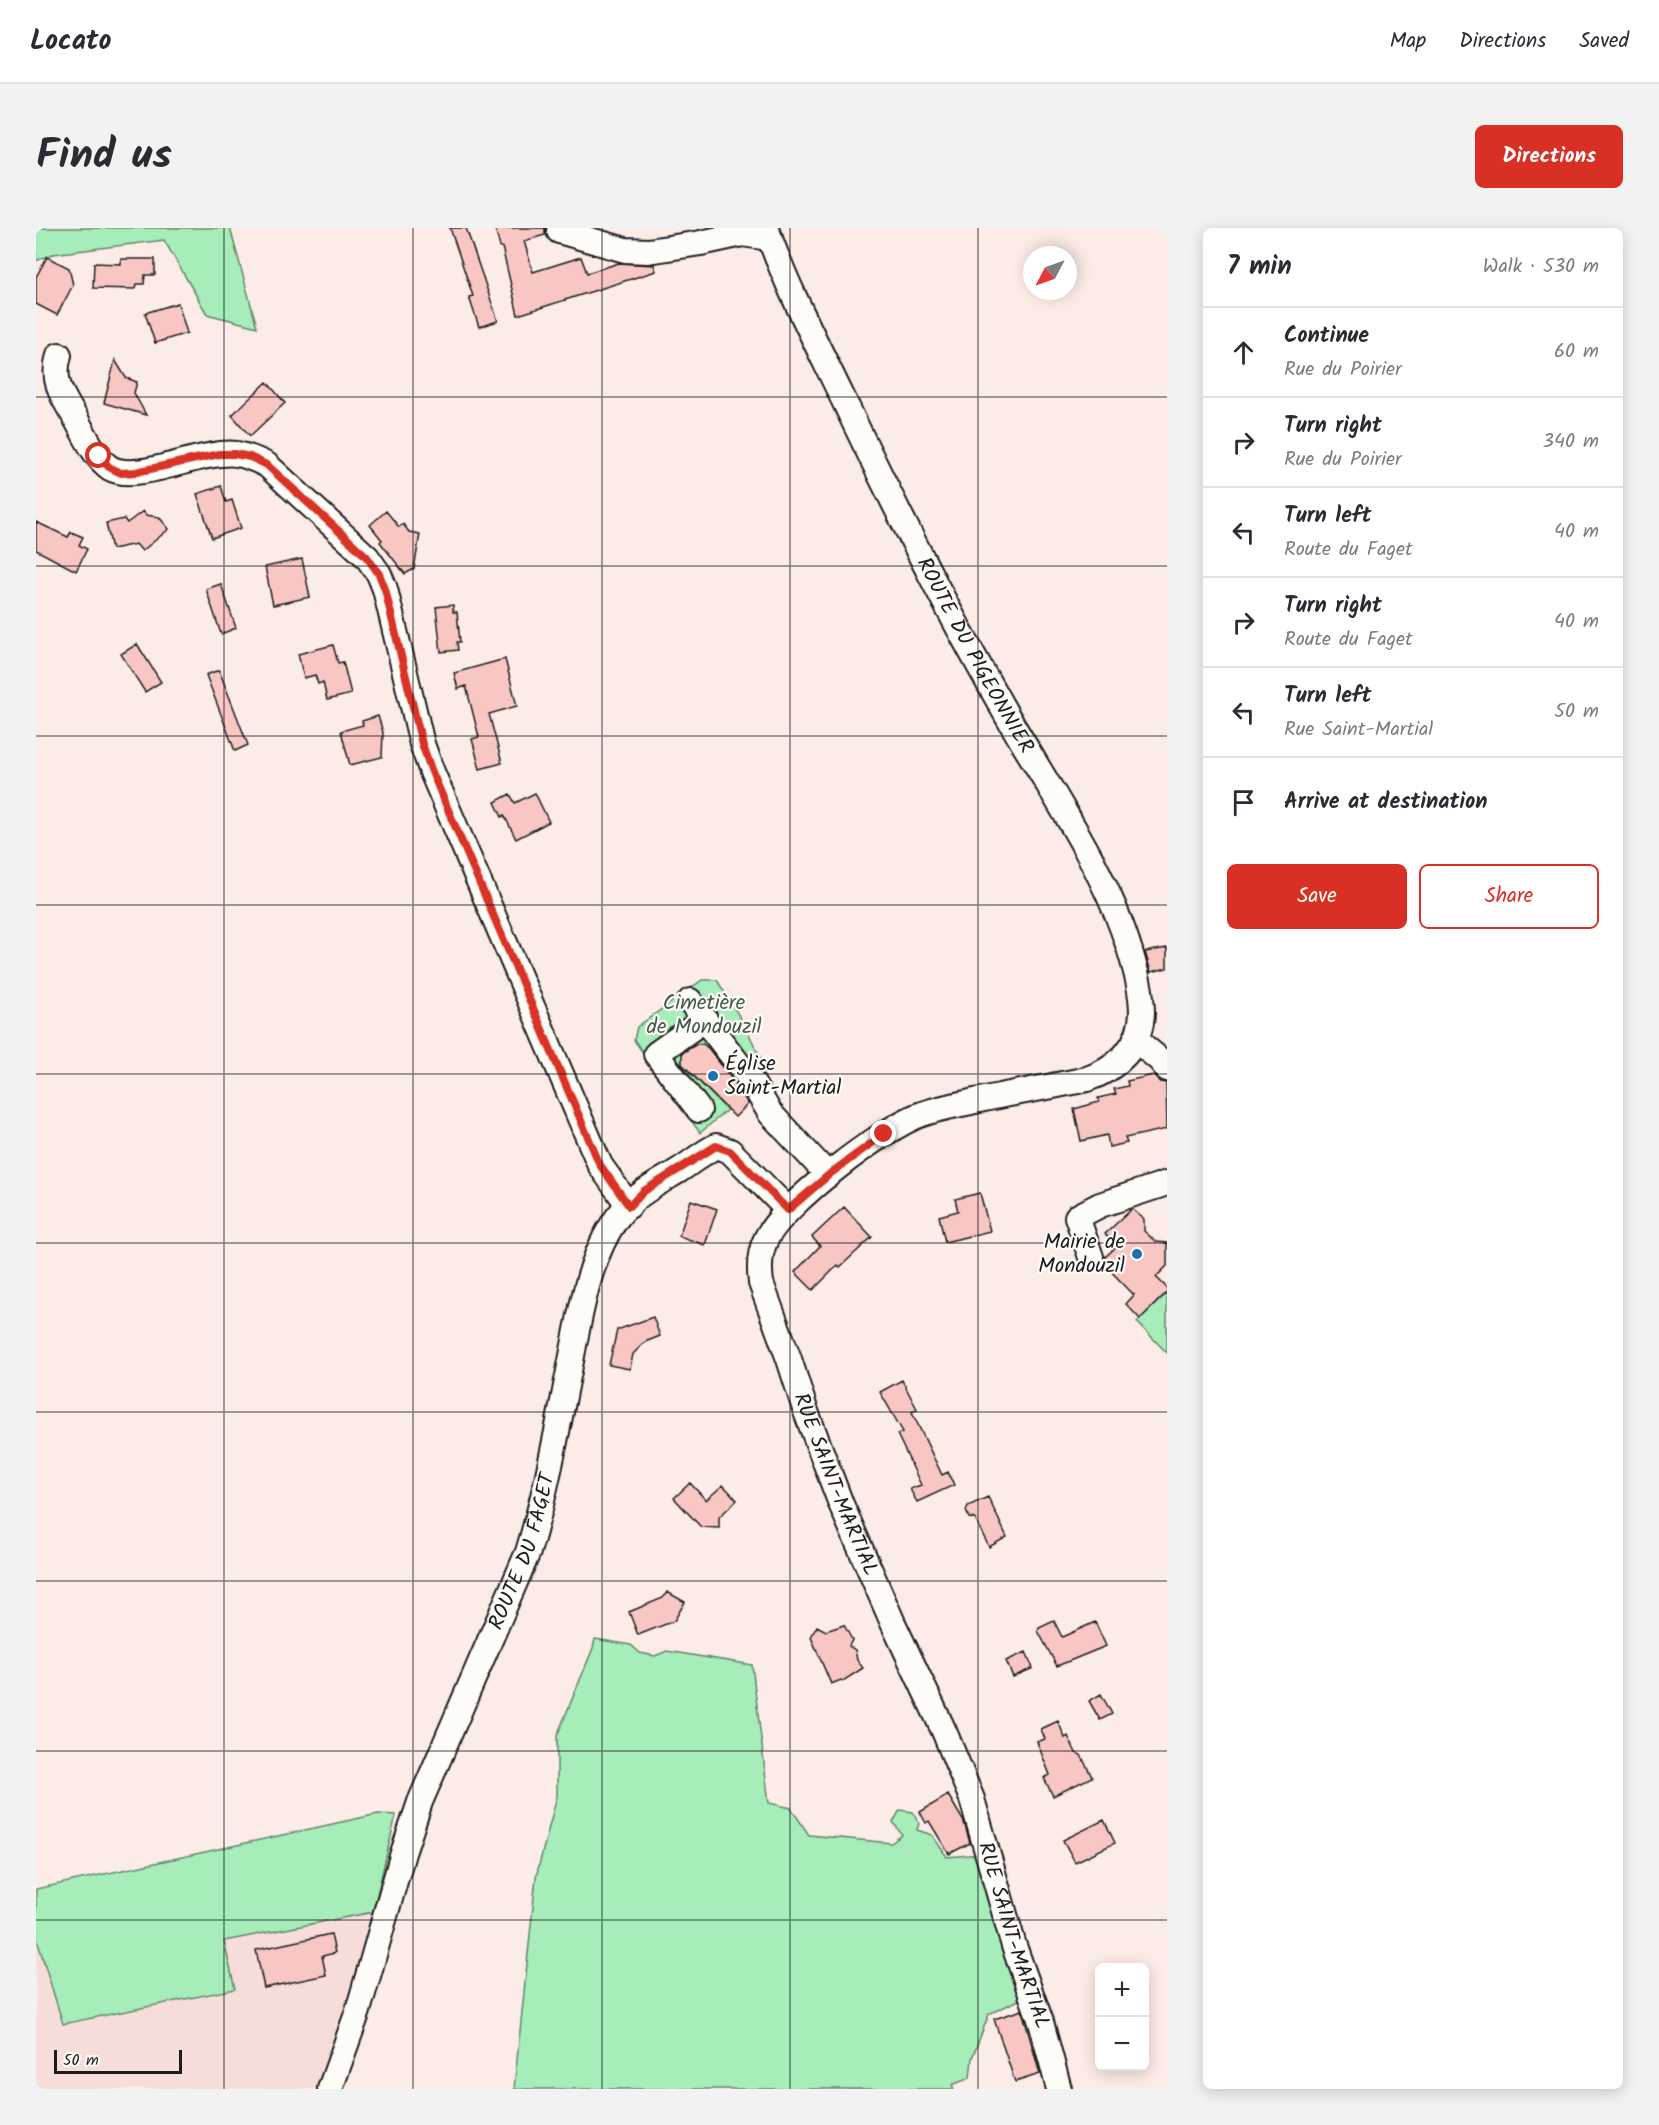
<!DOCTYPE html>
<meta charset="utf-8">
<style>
body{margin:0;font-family:Kalam,sans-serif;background:#f2f2f3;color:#2b2b33}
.controls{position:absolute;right:18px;bottom:18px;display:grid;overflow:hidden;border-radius:9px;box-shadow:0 3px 15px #0003}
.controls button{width:54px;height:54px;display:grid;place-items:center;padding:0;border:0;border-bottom:2px solid #e1e1e2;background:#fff;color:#2b2b33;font:30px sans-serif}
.compass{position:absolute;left:987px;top:18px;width:54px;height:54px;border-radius:50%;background:#fff;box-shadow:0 3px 15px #0003;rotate:229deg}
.scale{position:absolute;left:18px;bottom:15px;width:128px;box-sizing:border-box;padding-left:6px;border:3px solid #1c1c1c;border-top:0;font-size:16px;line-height:21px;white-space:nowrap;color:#1c1c1c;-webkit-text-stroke:4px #fdfcf7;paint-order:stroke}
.stop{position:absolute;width:18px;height:18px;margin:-14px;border:4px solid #d93025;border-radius:50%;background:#fff}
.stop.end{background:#d93025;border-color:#fff;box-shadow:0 2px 6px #0008}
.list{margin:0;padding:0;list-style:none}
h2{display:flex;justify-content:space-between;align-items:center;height:78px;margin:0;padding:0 24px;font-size:26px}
h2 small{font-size:20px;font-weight:400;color:#7c7c81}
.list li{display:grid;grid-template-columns:39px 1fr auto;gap:18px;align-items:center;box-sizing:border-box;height:90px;padding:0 24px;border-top:2px solid #e1e1e2}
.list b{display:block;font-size:22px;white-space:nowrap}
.list p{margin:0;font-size:20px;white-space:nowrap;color:#7c7c81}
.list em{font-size:20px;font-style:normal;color:#7c7c81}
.actions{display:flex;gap:12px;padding:18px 24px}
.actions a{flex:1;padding:14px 0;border:2px solid #d93025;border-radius:9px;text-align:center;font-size:21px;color:#d93025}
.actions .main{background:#d93025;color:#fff}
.icon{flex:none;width:33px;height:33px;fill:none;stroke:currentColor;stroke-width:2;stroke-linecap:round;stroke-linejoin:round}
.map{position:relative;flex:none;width:1131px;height:1861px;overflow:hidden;border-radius:9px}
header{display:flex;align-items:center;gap:36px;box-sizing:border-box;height:84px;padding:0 30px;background:#fff;border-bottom:2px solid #e1e1e2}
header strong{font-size:28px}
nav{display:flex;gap:33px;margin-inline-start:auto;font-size:21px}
.intro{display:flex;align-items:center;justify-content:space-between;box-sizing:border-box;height:144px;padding:0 36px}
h1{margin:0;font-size:42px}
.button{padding:15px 27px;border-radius:9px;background:#d93025;color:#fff;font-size:21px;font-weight:700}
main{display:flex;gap:36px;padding:0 36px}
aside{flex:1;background:#fff;border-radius:9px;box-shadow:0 3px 15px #0003}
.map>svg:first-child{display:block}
.built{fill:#f7ddd9}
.green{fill:#a6edba;stroke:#61846b;stroke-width:1.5}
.building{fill:#f8c7c4;stroke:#1c1c1c;stroke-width:1.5}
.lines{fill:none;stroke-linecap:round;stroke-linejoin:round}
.minor-casing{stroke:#1c1c1c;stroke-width:28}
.minor{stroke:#fdfcf7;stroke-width:24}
.route{stroke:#d93025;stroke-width:8}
.grid{fill:none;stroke:#1c1c1c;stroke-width:1.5;stroke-opacity:0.55}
.poi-dot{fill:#1f6fb2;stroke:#fdfcf7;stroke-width:2}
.labels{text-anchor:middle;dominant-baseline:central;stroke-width:4.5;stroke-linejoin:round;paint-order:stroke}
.street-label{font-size:21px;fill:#1c1c1c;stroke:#fdfcf7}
.park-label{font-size:21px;fill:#455b4b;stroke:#fdfcf7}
.poi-label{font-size:21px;fill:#1c1c1c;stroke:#fdfcf7;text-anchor:start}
</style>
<header>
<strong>Locato</strong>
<nav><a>Map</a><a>Directions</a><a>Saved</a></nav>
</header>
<div class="intro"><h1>Find us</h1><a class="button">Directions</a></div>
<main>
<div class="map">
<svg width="1131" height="1861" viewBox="0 0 1131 1861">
<rect width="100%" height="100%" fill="#fcece8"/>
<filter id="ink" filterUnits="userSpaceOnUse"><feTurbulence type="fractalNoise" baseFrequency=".0167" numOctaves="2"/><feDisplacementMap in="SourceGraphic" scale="12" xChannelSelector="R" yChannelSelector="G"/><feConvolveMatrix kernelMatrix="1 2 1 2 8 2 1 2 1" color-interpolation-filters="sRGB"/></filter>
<g filter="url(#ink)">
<path class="built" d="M337,1684L304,1802L283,1861H0V1708L27,1795L199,1761L188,1713Z"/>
<path class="green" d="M0,0H194L221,99L171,86L128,12L17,26L0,33Z
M666,752H681L708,796L729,839L707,858L687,837L690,833L677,822L674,823L661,816L646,820V837L691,882L664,905L598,812L601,799Z
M1131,1065V1125L1101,1094Z
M559,1411L595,1417L604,1425L619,1428L631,1423L716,1437L733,1575L755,1580L773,1607L855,1615L866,1607L857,1594L864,1582L877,1584L883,1595L881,1602L896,1607L911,1629L944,1626L987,1770L953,1786L936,1830L934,1850L916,1857L918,1861H478L500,1649L521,1568V1508L557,1420Z
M342,1586L360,1587L337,1684L188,1713L199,1761L27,1796L0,1708V1661Z"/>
<path class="building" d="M414,0H430L462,93L443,99L433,69L437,68Z
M459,0H509V7L488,13L497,44L545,29L551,45L583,35L618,37L620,43L482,87L466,19H464Z
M11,29L33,40L37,57L21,87L0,76V49Z
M85,31H119V47H109L108,56H100L99,61L57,60L58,35L85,36Z
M142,75L151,105L119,115L109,85Z
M79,132L90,150L101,154L98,165L110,187L68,175Z
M231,154L249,175L214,208L196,187Z
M185,258L190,274L196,272L205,300L176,310L161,266Z
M107,283L110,287L123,289L133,301L106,323L100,316L76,321L70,295L88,291L91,295Z
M350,283L363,299L367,296L373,304L384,306L378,341L369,346L344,314L346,312L334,297Z
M0,294L32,309L35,304L47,309L43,317L51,321L40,343L0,322Z
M266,331L274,369L237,377L229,339Z
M185,356L200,400L185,406L170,361Z
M417,377V384H421L424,414H421L422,422L405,424L400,379Z
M101,416L125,454L109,464L85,426Z
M297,417L302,435L307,434L315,466L291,472L287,454L282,456L279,447L268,450L262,426Z
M469,431L481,478L453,486L466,535L444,541L436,511L443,509L430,458L422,461L418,445Z
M183,442L212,517L199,523L170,447Z
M342,488L347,504L346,529L314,537L305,503L327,497L326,493Z
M499,565L513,594L480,611L468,587L466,589L459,574L474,566L479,575Z
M1131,720V740L1115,744L1109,724Z
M661,816H667L673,821L702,859L712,876L699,889L646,836V825Z
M1117,847L1125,854L1130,855L1131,901L1089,910L1091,915L1073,919L1071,907L1045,913L1038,881L1063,874L1062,870L1080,866L1078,861L1092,858L1091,853Z
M944,965L954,1003L909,1014L903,988L922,983L919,971Z
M655,972L681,981L669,1017L643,1008Z
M808,979L836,1009L804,1039L802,1037L777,1062L759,1044L784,1018L776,1009Z
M1096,981L1108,991V1003L1120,1014L1131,1015V1038L1120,1049L1131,1060V1064L1104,1091L1090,1076L1098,1067L1067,1035L1069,1029L1079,1020L1075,1016L1077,1014L1069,1006Z
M617,1089L624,1108L609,1114L597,1126L594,1141L573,1137L581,1102Z
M866,1152L881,1181L876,1184L906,1247L912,1244L918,1257L881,1274L874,1261L885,1257L861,1206L867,1204L844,1164Z
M654,1255L670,1272L687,1257L701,1272L683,1289V1300L665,1299L638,1270Z
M952,1269L971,1309L953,1319L939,1291L933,1290L930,1283L932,1278Z
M631,1364L649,1374L638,1393L602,1407L593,1384L627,1370Z
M1018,1393L1026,1409L1059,1394L1070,1418L1021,1438L1002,1403L1003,1400Z
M808,1397L816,1412L813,1418L819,1422L821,1432L827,1440L807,1453L805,1452L795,1456L775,1409L781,1398L790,1403Z
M990,1424L997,1440L977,1449L970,1433Z
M1065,1466L1076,1486L1064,1492L1053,1473Z
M1022,1493L1029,1510L1032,1508L1040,1525L1045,1527L1056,1549L1017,1568L1008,1550L1014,1547L1001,1514L1009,1511L1005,1501Z
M912,1567L928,1594L934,1615L913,1626L893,1593L890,1595L884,1584Z
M1068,1592L1079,1615L1039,1634L1027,1612Z
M295,1706L299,1725L286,1728L290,1747L228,1760L220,1722Z
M986,1782L1004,1846L979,1854L958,1791Z"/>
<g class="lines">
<g class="minor-casing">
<g id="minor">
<path id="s1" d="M730,0C752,62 784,122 812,181C859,279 908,376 961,470C1007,553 1066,632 1094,723C1100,743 1106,764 1106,785C1105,818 1081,841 1051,851C1014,859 976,865 939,873C921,877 903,880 886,886C848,899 748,975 730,1011C723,1025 723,1040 725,1055L753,1131L769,1181L805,1276L857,1395L908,1503L936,1571L978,1718L1005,1794L1023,1861"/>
<path d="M523,3L589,22L612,23L665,15L706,6L734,10"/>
<path d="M23,127C15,154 27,169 40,191C49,207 59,230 74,240C102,256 166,221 201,226C212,228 221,232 231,237L331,329L343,346L349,361L386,516L396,544L564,937L593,978"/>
<path d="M654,773L714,851L734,885L792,947"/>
<path d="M1100,812L1124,832L1131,841"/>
<path d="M663,882L620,826L669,791"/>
<path d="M1055,1029L1041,989L1064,977L1131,955"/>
<path id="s2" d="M294,1861L322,1783L367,1625L384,1574L492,1324C511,1262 522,1197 535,1133C544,1087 553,1028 581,990C597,968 619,957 642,943C655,935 666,925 680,918L694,923L752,982"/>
</g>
</g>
<use href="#minor" class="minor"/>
</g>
</g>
<g class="lines" filter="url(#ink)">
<path class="route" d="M63,228L73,239L85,245L100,244L183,226H199L214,229L231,237L331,329L343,346L349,361L386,516L396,544L564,937L593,978L608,963L680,918L694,923L752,982L795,945L848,906"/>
</g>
<path class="grid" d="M188,0V1861M377,0V1861M566,0V1861M754,0V1861M942,0V1861M0,169H1131M0,338H1131M0,508H1131M0,677H1131M0,846H1131M0,1015H1131M0,1184H1131M0,1353H1131M0,1523H1131M0,1692H1131"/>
<g class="poi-dot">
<circle cx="677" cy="848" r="6"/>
<circle cx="1101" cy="1026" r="6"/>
</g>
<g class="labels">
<g class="street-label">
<text stroke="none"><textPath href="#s1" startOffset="476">ROUTE DU PIGEONNIER</textPath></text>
<text stroke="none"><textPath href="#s1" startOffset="1596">RUE SAINT-MARTIAL</textPath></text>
<text stroke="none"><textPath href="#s2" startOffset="572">ROUTE DU FAGET</textPath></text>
<text stroke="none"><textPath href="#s1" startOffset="2082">RUE SAINT-MARTIAL</textPath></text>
</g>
<g class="park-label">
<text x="668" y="775">Cimetière<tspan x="668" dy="24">de Mondouzil</tspan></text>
</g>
<g class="poi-label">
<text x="689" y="836">Église<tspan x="689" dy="24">Saint-Martial</tspan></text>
<text x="1089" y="1014" text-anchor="end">Mairie de<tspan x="1089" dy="24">Mondouzil</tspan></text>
</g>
</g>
</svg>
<div class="controls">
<button>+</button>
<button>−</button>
</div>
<svg class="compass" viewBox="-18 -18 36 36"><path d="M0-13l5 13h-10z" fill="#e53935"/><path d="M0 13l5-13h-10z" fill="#7c7c81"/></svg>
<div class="scale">50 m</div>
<div class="stop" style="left:63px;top:228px"></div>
<div class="stop end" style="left:848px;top:906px"></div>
</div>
<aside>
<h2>7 min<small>Walk · 530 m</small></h2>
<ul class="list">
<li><svg class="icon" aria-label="ahead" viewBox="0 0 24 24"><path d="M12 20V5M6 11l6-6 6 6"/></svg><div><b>Continue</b><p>Rue du Poirier</p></div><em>60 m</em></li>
<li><svg class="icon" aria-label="right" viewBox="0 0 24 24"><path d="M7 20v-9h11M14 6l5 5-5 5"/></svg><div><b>Turn right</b><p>Rue du Poirier</p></div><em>340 m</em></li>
<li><svg class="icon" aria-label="left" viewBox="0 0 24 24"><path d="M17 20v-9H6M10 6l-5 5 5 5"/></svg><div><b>Turn left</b><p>Route du Faget</p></div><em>40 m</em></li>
<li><svg class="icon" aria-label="right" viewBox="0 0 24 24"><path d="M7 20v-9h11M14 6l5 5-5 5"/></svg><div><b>Turn right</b><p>Route du Faget</p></div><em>40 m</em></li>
<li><svg class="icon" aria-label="left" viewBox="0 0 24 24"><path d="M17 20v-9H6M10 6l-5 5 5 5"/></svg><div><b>Turn left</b><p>Rue Saint-Martial</p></div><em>50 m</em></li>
<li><svg class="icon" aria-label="arrive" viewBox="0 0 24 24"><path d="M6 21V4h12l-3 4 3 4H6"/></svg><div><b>Arrive at destination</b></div></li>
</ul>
<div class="actions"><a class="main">Save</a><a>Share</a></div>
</aside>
</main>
